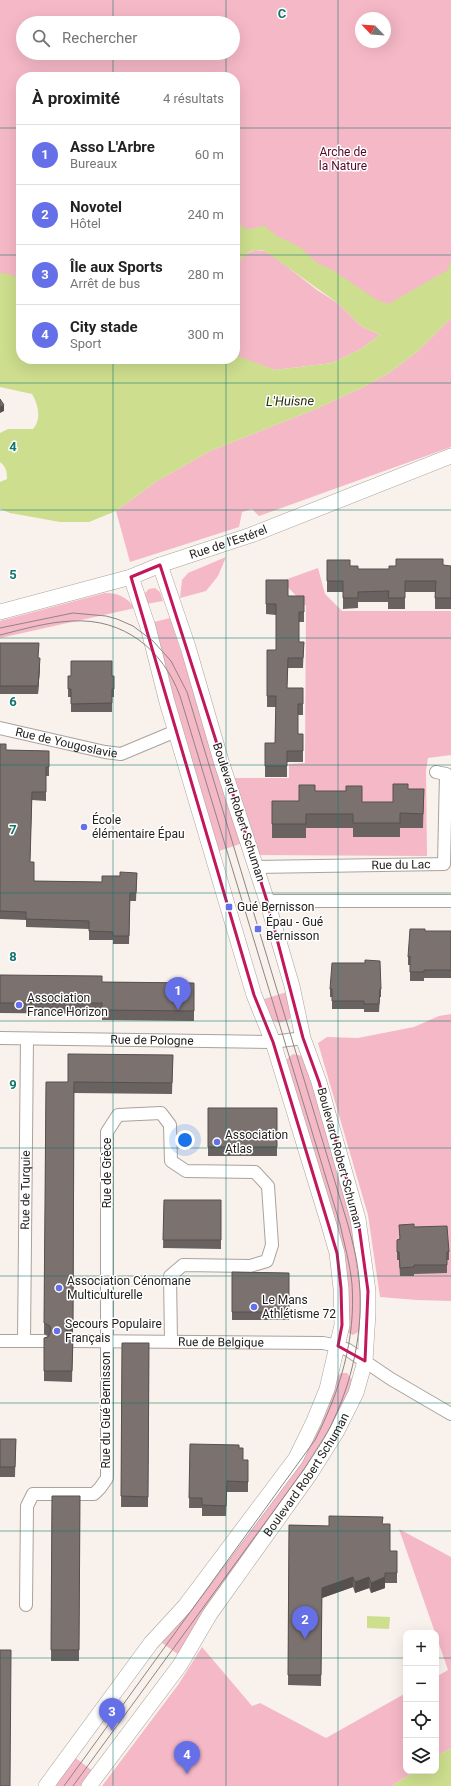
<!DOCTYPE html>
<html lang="fr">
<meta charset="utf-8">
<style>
body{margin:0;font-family:Roboto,sans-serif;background:#f2f2f2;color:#222}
.controls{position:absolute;right:12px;bottom:12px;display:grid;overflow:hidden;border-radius:8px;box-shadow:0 4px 16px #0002}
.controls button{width:36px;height:36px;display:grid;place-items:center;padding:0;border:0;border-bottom:1px solid #e0e0e0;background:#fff;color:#222;font:20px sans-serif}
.compass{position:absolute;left:355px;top:12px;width:36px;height:36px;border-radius:50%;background:#fff;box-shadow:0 4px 16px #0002;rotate:295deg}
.you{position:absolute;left:185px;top:1140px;width:14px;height:14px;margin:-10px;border:3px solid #fff;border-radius:50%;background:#1a73e8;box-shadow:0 0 0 6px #1a73e833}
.badge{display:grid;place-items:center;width:26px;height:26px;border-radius:50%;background:#6570e8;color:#fff;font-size:13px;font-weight:700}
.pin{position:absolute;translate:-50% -33px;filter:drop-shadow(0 1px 2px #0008)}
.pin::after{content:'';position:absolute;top:21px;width:14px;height:12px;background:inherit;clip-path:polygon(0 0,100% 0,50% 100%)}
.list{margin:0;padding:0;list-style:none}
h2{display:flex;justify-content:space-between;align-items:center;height:52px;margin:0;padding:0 16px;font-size:17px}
h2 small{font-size:13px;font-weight:400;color:#767676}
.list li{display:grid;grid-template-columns:26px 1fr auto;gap:12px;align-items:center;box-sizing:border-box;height:60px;padding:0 16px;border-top:1px solid #e0e0e0}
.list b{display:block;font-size:15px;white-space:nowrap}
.list p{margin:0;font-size:13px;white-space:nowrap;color:#767676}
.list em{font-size:13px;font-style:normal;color:#767676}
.icon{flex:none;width:22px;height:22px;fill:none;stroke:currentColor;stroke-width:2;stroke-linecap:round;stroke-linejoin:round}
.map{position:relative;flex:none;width:451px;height:1786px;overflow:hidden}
.search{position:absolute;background:#fff;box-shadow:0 4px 16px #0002;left:16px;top:16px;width:224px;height:44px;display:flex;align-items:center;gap:10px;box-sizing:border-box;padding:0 14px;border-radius:22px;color:#767676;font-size:15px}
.panel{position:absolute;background:#fff;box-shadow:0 4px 16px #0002;left:16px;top:72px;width:224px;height:292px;border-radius:16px}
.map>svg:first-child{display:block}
.green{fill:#f5b8c7;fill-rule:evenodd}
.water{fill:#cdde8e}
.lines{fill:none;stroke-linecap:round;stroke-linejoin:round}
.minor-casing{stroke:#aaa29d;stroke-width:14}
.tertiary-casing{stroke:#aaa29d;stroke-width:16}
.minor{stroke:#fff;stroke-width:12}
.tertiary{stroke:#fff;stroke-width:15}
.tram{stroke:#8c8683;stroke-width:1}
.wall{fill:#6a6260}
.shaded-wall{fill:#56504e}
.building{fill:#7b7270;stroke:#56504e}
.marked{fill:none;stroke:#c2185b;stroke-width:3;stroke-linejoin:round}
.grid{fill:none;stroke:#0f766e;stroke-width:1;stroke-opacity:0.55}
.poi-dot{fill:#6570e8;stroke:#fff;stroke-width:1.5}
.labels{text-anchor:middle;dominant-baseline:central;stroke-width:3;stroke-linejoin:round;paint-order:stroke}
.park-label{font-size:12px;fill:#520727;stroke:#fff}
.street-label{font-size:12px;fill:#252220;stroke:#fff}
.poi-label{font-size:12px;fill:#252220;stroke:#fff;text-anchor:start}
.water-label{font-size:13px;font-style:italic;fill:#272d0a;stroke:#fff}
.grid-label{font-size:13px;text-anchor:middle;font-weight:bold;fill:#0f766e;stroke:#fff;stroke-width:3;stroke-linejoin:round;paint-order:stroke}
</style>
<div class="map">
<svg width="451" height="1786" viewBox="0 0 451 1786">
<rect width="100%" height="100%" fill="#f9f1eb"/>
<path class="green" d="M0,0H451V303L396,318L265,242L235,254V77H21V324L0,313ZM361,18H385V42H361ZM23,23H233V53H23Z
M255,250L265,251L276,258L317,290L339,304L361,326L380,335L361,349L332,363L275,370L239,358L235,355V267L244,255Z
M451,318V447L259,516L252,509L242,512L239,527L130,562L116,511L157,481L210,451L318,408L361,388L389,373L418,351Z
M226,557L218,576L206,591L180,598L182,580L188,573Z
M318,568L325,594L342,611H451V755L428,758L426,771L427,856L254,855L233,778H289V764L305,763L306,606L282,581Z
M155,588L160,592L163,601L146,604L145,593L149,589Z
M105,593C118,593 127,597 135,608L0,638V621Z
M170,618L243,843L219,851L165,674L150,623Z
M287,992L292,1013L290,1019C271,1029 268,1015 264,999Z
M451,1014V1301L417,1300L380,1297L368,1215L318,1043L327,1037L358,1038L414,1027L439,1016Z
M293,1054L303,1056L306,1061L336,1162L359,1258L363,1295L360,1331L353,1335L348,1333L285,1064L287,1059Z
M341,1373H347L353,1381L340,1417L179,1655L158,1640L332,1396L338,1376Z
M399,1529L451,1557V1748L436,1757V1677L448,1670Z
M202,1647L252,1706L260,1703L326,1738L406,1693V1771H415L392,1786H102L178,1685Z
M73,1756L94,1772L83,1786H52Z"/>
<path class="water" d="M235,215L243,228L249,229L265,226L269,230L277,236L300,247L317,263L331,269L377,300L388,304L448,270L451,260V318L418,351L389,373L361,388L318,408L210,451L157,481L116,511L89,522H60L10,513L0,509V482L7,479C7,471 6,467 0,462V433L8,429H33C42,419 38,404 32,394L0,387V273L9,274L21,279V359H235V355L275,370L332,363L361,349L380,335L361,326L339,304L265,251C249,247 244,256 235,267Z
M367,1616L390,1617L389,1629L367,1628Z
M451,1748V1786H392L415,1771H436V1757Z"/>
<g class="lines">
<g class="minor-casing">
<g id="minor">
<path id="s1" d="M0,728L105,752L121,754L176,731"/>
<path id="s2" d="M256,867L444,864L446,774L436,772"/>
<path d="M267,901H451"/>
<path id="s3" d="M0,1038L273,1042L303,1038"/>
<path d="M0,1341H44"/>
<path id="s4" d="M24,1341L27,1039"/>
<path id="s5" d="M73,1341L323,1343L338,1346L348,1350L391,1379L451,1414"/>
<path d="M26,1605L27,1506L33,1494H94L100,1488L107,1478V1132L118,1115L161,1113L170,1125L171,1161L186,1171L255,1172L268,1186L272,1245L267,1261L250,1266L183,1265L170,1276L171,1341"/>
</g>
</g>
<g class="tertiary-casing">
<g id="tertiary">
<path id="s6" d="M0,612L131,577L160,565L251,535L451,456"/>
<path d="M46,1786L151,1643L185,1606L296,1458L314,1421L327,1389L342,1325L341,1288L337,1253L329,1225L273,1042L254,995L167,702L148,627L131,577"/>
<path id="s7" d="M89,1786L180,1665L210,1614L310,1474L337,1431L356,1393L365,1361L368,1313V1291L358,1219L319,1082L303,1038L292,986L267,901L222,764L188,647L160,565"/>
</g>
</g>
<use href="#minor" class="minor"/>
<use href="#tertiary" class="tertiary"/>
<path class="tram" d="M0,628L73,613L106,616L117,619L133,626L153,641L171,661L187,692L348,1225C352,1240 356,1254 358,1270C365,1320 355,1375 333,1421C326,1437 315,1452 305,1468L73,1786
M0,635C24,629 48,622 72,621C124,618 163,650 180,696L340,1224C344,1243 350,1264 352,1284C356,1339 340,1391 315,1440L64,1786"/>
</g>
<path class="wall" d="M327,560L350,566L358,569H389L443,565L451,569V609H435V592H405V609H388V602H358V608L343,609V592H327Z
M266,580L288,596H304V622H299V642H304L303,668H288L287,688H303V715H298V734H303V762H287V777H265V743H275L276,707H267V650H276V615L266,614Z
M0,643L39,658L40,667L38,694H0Z
M68,676H114V697H112V712H71V697H68Z
M0,744L6,750L49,751V776H46V801L32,800L30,862L34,881L102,882L120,876L137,873L136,901H130L129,944H113V940H89V929L26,927V920L0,919Z
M408,789H424L423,828H400V837H353V828H306V838H272V801H299L315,791L362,802H393Z
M425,931H451V978H424V981H410V965H408V957Z
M0,975L102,982L194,983V1021L102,1020V1014L0,1013Z
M330,989H381V997H380L379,1012H364V1009H332V997H330Z
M173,1055L172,1094L74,1093L73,1334L69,1335L73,1338L72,1382L44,1381V1338L48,1336L44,1334L46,1082H68Z
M208,1108H277V1156H208Z
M164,1200H221V1249L163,1248Z
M414,1227L449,1252V1260H447V1273L414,1274V1276H400L399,1260H397V1240L399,1239Z
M232,1272L289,1273V1320H232Z
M122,1343H149L148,1507H121Z
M0,1439H16L15,1477H0Z
M190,1444L239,1448L243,1460H248V1492H227L226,1516H202V1508H189Z
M52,1496H80L79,1661H51Z
M383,1524L390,1551H397V1583H385V1588L371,1593L369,1588L355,1593L353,1587L322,1598L321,1686L288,1685L289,1525L329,1526Z"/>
<path class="shaded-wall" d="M4,405V411L0,413V407Z
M40,658V667L38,694V686Z
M74,1082L73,1334L69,1335L66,1341Z
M385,1573V1588L371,1593V1583Z
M353,1577V1587L322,1598L321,1686L322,1588Z
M369,1577V1588L355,1593V1582Z"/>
<path class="building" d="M0,399L4,405L0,407Z
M396,559H443V565L451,566V598H435L436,581H405V598H388L389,591L358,592V598H343V581H327V560H350V566H358V569H389V566H396Z
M266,580H288V596H304V612H299V642H304L303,658H288L287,688H303V704H298V734H303V751H287V766H265V743H275L276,696H267V650H276V604H266Z
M0,643H39L38,658H40L38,686H0Z
M71,661H112V676H114V689H112V703L71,704V689H68V676H71Z
M0,744H6V750L49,751V767H46V792H32L30,862H34V881L102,882V876H120V872L137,873L136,893H130L129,936H113V932L89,931V921L26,919V912L0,911Z
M393,784H408V789H424L423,814L400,813V823H353V814H306V824H272V801H299V785H315V791H346V786H362V802H393Z
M410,929H425V931H451V970H424V972H410V956L408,957Z
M365,960L380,961L381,989H380L379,1004H364V1001H332V989H330L332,963H365Z
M0,975L102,976V982L194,983V1011L102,1010V1003H0Z
M68,1054L173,1055L172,1083L74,1082L73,1323L69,1324L66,1330L67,1334L73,1338L72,1371H44V1338L48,1337L51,1331L50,1326L44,1323L46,1082H68Z
M208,1108H277V1147H208Z
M164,1200H221V1240H163Z
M414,1224V1227L447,1226L449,1252H447V1265H414V1267L400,1268L399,1252H397V1240L400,1239L399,1225Z
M232,1272L289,1273V1312H232Z
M122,1343H149L148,1497L121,1496Z
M0,1439H16L15,1467H0Z
M190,1444L239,1445V1448H243V1460H248V1482L227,1481L226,1506L202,1505V1498H189Z
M52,1496H80L79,1650H51Z
M329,1516L383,1517L382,1524H390V1551H397V1573H385V1577L371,1583L369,1577L355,1582L353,1577L322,1588L321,1675H288L289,1525L329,1526Z
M0,1650H11L10,1786H0Z"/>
<path class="marked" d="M160,565L267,901L303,1038L319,1082L358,1219L368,1291L365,1361L338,1346L342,1325L341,1288L337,1253L273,1042L254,995L131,577Z"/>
<path class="grid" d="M113,0V23M226,0V23M338,0V1786M113,53V77M226,53V77M0,128H21M235,128H451M0,255H21M235,255H451M113,359V1786M226,359V1786M0,383H451M0,510H451M0,638H451M0,765H451M0,893H451M0,1021H451M0,1148H451M0,1276H451M0,1403H451M0,1531H451M0,1658H406M436,1658H451"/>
<g class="poi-dot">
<circle cx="84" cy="827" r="4"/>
<rect x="225" y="903" width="8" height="8" rx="2"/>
<rect x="254" y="925" width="8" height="8" rx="2"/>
<circle cx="19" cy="1005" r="4"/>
<circle cx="217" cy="1142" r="4"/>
<circle cx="59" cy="1288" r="4"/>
<circle cx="254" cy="1307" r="4"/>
<circle cx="57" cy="1331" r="4"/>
</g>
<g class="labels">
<g class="park-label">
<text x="343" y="152">Arche de<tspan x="343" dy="14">la Nature</tspan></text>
</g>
<g class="street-label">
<text stroke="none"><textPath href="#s6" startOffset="239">Rue de l'Estérel</textPath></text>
<text stroke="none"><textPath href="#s1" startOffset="68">Rue de Yougoslavie</textPath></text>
<text transform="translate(239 812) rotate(72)">Boulevard Robert Schuman</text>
<text stroke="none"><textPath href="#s2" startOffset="145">Rue du Lac</textPath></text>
<text stroke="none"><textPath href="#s3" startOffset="152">Rue de Pologne</textPath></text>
<text transform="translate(340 1158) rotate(75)">Boulevard Robert Schuman</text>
<text transform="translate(107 1173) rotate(-90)">Rue de Grèce</text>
<text stroke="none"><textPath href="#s4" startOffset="151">Rue de Turquie</textPath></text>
<text stroke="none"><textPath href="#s5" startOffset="148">Rue de Belgique</textPath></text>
<text transform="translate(106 1410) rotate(-90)">Rue du Gué Bernisson</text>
<text stroke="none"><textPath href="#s7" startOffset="380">Boulevard Robert Schuman</textPath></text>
</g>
<g class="poi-label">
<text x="92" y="820">École<tspan x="92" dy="14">élémentaire Épau</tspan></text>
<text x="237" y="907">Gué Bernisson</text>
<text x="266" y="922">Épau - Gué<tspan x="266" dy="14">Bernisson</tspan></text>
<text x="27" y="998">Association<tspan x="27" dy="14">France Horizon</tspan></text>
<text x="225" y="1135">Association<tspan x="225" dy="14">Atlas</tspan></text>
<text x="67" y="1281">Association Cénomane<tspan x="67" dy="14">Multiculturelle</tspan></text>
<text x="262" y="1300">Le Mans<tspan x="262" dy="14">Athlétisme 72</tspan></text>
<text x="65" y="1324">Secours Populaire<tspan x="65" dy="14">Français</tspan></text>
</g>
<g class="water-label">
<text transform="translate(290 401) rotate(-1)">L'Huisne</text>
</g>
</g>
<g class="grid-label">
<text x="282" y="18">C</text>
<text x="13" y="451">4</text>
<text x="13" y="579">5</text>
<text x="13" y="706">6</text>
<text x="13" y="834">7</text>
<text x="13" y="961">8</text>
<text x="13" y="1089">9</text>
</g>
</svg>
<div class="controls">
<button>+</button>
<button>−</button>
<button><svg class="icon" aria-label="locate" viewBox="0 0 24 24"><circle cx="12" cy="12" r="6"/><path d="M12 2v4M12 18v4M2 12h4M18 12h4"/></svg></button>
<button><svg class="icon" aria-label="layers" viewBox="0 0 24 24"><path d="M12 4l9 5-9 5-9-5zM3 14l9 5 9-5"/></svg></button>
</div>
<svg class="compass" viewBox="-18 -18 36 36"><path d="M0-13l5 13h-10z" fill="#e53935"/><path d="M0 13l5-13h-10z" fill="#767676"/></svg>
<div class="you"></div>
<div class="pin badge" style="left:178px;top:1010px">1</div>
<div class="pin badge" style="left:305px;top:1639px">2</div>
<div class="pin badge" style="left:112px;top:1731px">3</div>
<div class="pin badge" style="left:187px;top:1774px">4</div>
<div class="search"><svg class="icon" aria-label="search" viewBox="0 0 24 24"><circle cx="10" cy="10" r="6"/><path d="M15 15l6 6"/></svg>Rechercher</div>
<section class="panel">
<h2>À proximité<small>4 résultats</small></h2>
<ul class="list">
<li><span class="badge">1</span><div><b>Asso L'Arbre</b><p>Bureaux</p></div><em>60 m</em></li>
<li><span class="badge">2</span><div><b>Novotel</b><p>Hôtel</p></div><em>240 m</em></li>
<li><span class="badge">3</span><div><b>Île aux Sports</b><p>Arrêt de bus</p></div><em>280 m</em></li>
<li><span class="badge">4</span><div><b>City stade</b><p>Sport</p></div><em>300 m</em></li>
</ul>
</section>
</div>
